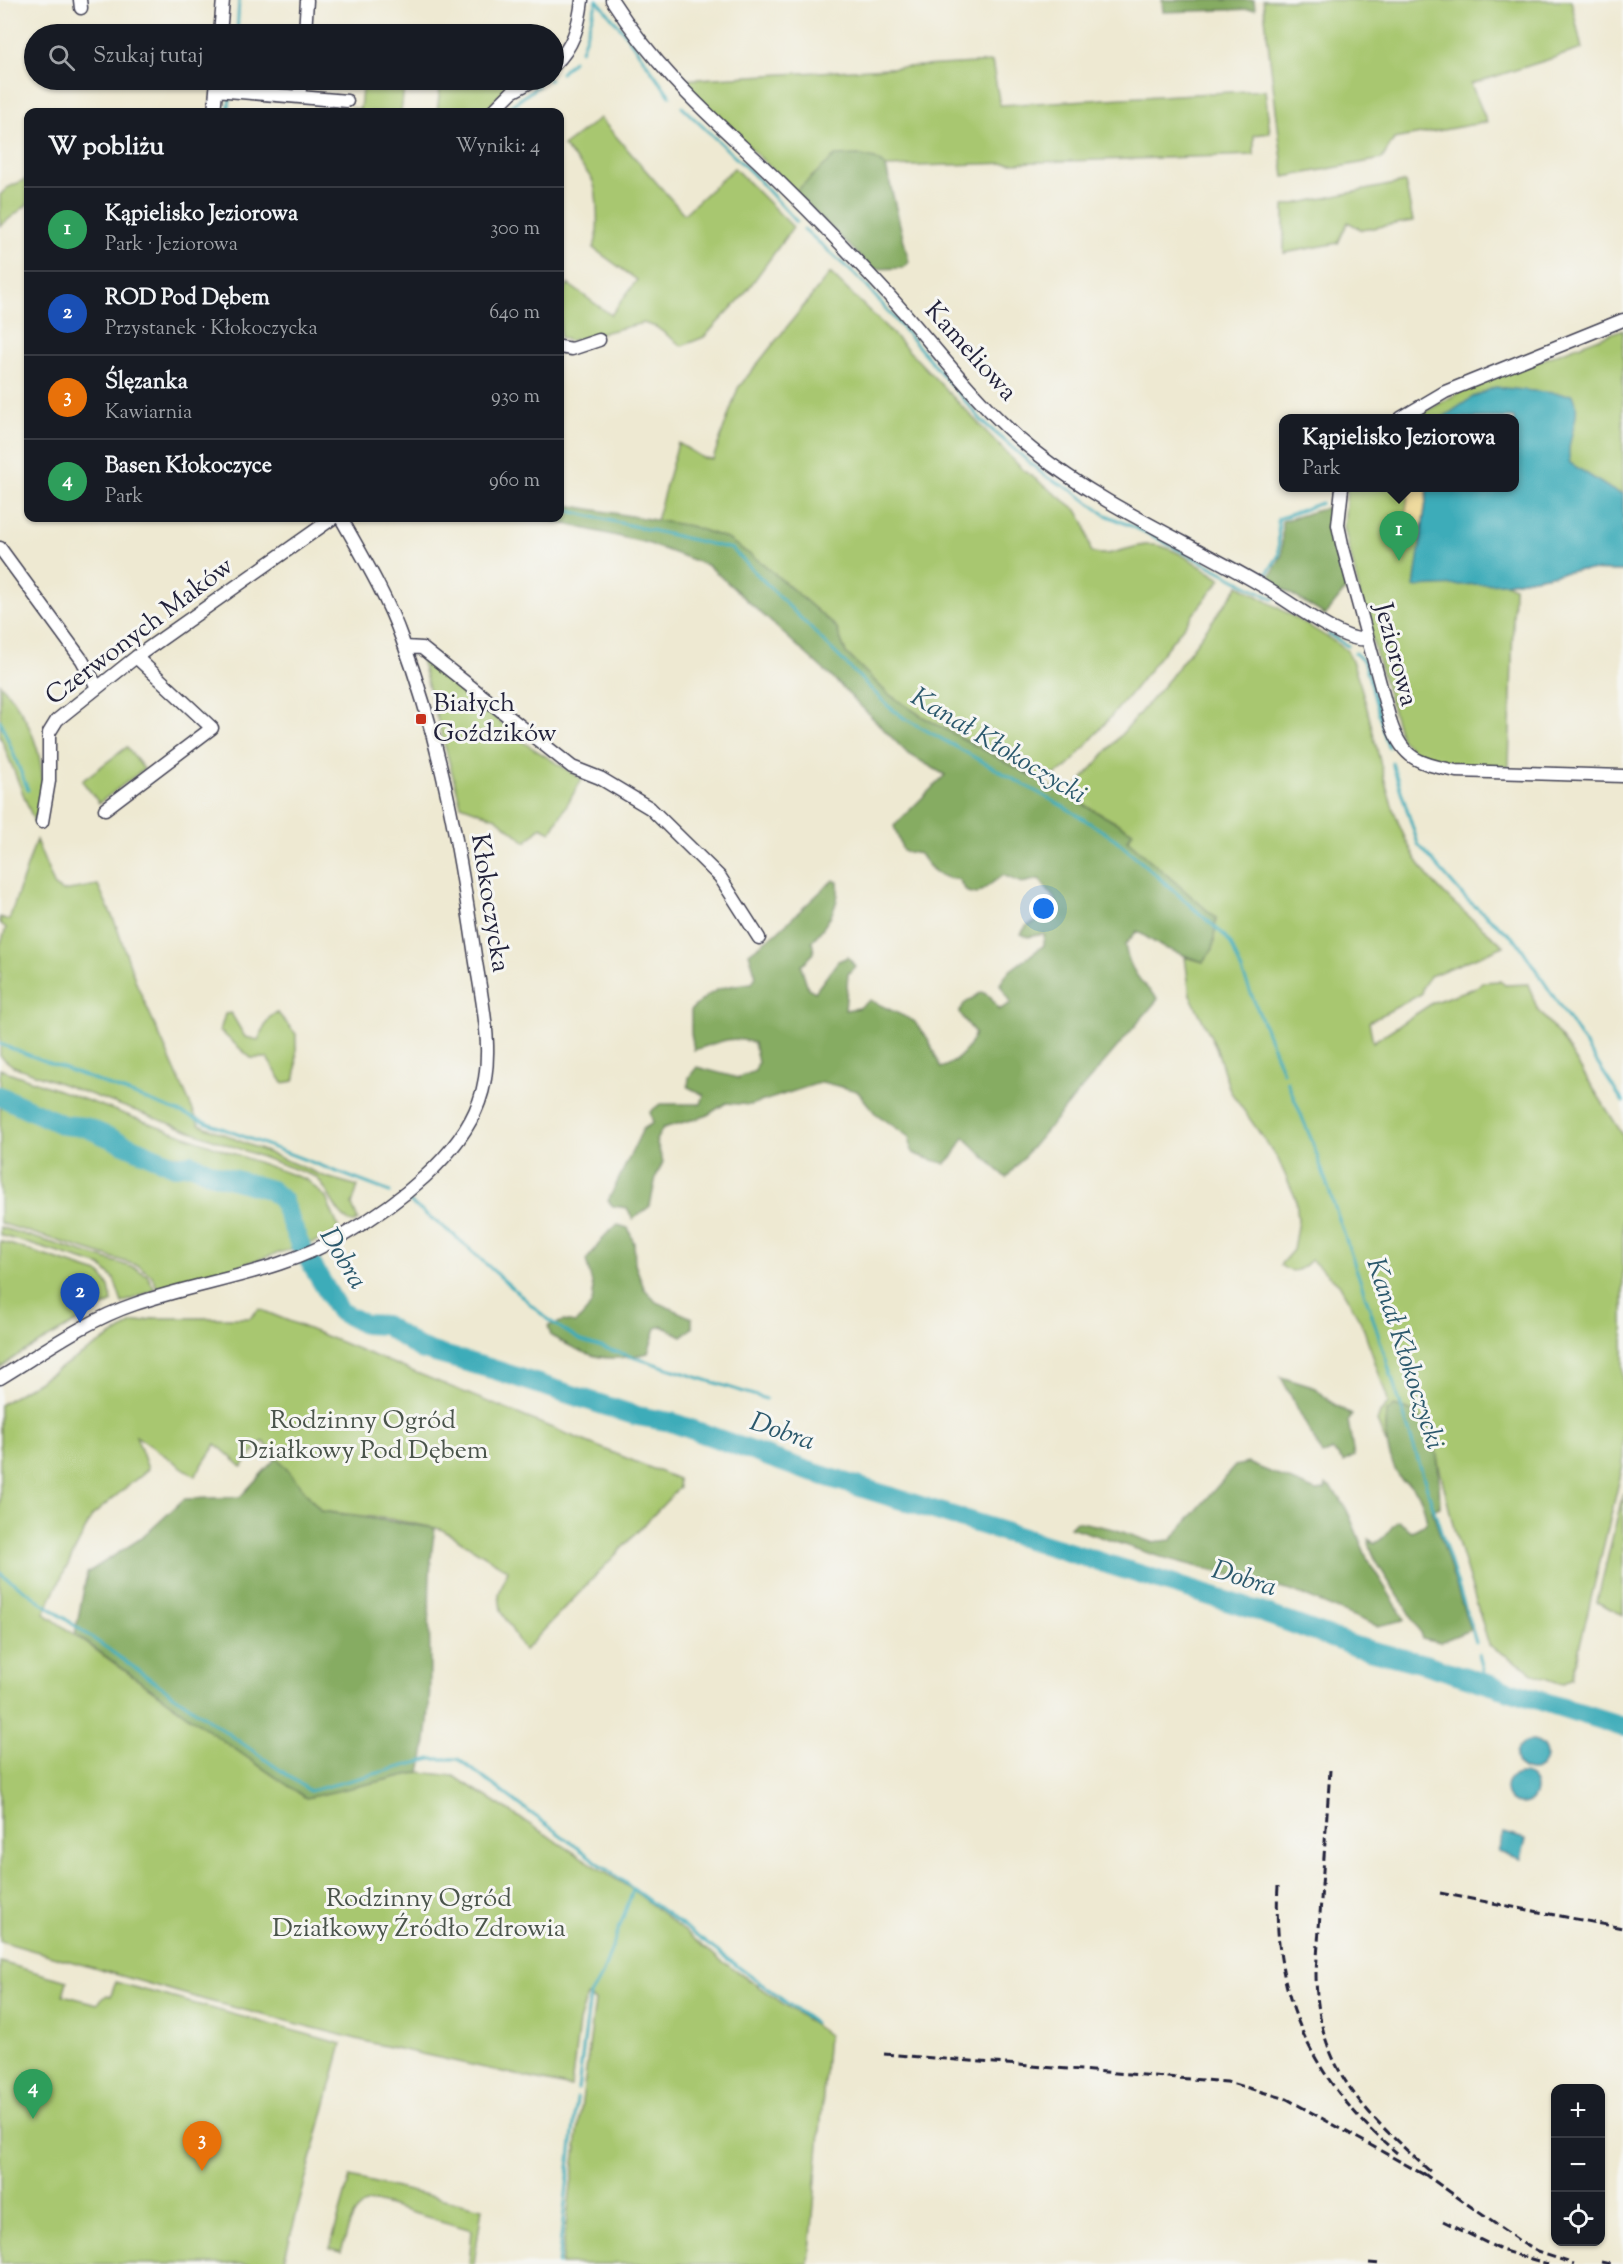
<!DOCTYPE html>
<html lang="pl">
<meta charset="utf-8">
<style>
body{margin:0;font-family:"Sorts Mill Goudy",serif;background:#20242c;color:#f1f3f6}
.controls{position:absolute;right:18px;bottom:18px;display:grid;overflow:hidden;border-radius:12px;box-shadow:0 2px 4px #0004}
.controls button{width:54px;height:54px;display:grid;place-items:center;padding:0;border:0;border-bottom:2px solid #363941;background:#171b24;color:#f1f3f6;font:30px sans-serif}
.you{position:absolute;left:1044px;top:909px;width:21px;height:21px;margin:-15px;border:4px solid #fff;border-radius:50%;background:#1a73e8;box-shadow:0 0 0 9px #1a73e833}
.badge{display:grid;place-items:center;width:39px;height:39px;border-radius:50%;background:#c8321e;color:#fff;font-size:20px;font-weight:700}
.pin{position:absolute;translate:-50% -50px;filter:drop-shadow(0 2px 3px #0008)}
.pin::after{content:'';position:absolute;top:32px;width:21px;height:18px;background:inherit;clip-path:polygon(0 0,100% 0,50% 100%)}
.popup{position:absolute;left:1279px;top:414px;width:240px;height:78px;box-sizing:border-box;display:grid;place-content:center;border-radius:12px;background:#171b24;filter:drop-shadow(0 2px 4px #0005);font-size:20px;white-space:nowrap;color:#9ea1a6}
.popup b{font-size:22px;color:#f1f3f6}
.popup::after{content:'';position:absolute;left:50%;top:100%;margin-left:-12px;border:12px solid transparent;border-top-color:#171b24}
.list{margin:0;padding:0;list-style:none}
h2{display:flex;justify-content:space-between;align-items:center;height:78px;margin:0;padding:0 24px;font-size:26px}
h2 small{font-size:20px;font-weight:400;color:#9ea1a6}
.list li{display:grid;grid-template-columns:39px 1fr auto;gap:18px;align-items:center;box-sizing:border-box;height:84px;padding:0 24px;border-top:2px solid #363941}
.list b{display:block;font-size:22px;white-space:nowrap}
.list p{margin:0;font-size:20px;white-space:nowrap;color:#9ea1a6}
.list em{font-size:20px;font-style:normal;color:#9ea1a6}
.icon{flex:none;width:33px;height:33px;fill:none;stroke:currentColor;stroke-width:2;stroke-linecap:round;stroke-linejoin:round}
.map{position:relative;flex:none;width:1623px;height:2264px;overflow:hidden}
.search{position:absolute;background:#171b24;box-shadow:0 2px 4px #0004;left:24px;top:24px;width:540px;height:66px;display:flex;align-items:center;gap:15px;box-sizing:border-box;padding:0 21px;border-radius:33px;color:#9ea1a6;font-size:22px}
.panel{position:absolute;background:#171b24;box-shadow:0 2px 4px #0004;left:24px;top:108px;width:540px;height:414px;border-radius:12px}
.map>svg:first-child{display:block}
.green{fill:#a8c76f;stroke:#657455;stroke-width:1.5}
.forest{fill:#86ac62;stroke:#54674e;stroke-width:1.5}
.sand{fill:#eeda9e;stroke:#887e6c;stroke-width:1.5}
.water{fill:#3cacb9;stroke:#2f677a;stroke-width:1.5}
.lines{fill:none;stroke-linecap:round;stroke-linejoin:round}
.stream{stroke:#3cacb9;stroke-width:3}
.river{stroke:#3cacb9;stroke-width:20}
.minor-casing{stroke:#414052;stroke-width:15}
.minor{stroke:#fff;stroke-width:12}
.rail{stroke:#22223b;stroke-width:3;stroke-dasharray:9 4.5;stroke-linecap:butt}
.poi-dot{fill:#c8321e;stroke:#f6f6f2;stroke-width:2}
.labels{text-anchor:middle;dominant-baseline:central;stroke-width:6;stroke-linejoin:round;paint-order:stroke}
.street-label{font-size:26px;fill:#22223b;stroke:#f6f6f2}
.poi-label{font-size:26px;fill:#22223b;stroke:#f6f6f2;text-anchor:start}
.park-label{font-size:26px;fill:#4a544b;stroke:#f6f6f2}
.water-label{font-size:27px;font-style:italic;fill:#2c596d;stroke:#f6f6f2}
</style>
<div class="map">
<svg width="1623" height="2264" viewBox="0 0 1623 2264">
<rect width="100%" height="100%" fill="#f6f6f2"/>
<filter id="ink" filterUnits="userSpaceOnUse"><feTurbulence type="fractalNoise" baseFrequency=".0167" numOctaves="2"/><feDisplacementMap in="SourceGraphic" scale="12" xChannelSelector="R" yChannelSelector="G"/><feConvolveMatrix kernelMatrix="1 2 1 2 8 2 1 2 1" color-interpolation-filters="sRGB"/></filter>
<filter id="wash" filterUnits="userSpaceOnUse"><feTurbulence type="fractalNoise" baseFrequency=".008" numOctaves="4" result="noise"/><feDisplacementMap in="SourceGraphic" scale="24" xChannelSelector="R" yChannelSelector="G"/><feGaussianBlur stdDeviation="1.35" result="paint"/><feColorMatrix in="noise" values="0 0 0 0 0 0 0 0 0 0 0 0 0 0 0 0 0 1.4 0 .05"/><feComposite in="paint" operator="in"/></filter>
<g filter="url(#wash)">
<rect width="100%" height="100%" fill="#eee9d2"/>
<path class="green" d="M1263,0H1571L1582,49L1471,84L1487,122L1394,139L1382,159L1284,177Z
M992,62L1000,105L1265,90L1270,133L1254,135V155L886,167L875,159L795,192L681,80Z
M363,80H405L401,112H349L350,108L360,109Z
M441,80H506L515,84L495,99L488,112H437Z
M600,118L684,214L734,168L793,227L743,296L704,337L682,346L656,327L643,323L569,341L560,337V296L568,284L611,315L637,280L593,248C600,238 598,188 591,178C583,166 572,156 563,146Z
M28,178V204L0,226V195L7,188Z
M1405,182L1413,221L1362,230L1348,222L1338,243L1284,253V206Z
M830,273L886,327L1021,468L1077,510L1085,524L1091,552C1110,560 1133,542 1155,545C1177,548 1201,568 1221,579L1131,693L1067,768L1042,781L923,717L888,694L846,653L836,627L762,563L726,538L690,526L656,521L678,443L703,458L713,459L738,388Z
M1623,329V571L1579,570L1506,583L1514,587L1509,767L1450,765L1419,755L1401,739L1364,612L1344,527L1347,488H1514V418H1414L1467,388Z
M1239,585C1252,593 1345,645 1348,652C1379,721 1378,807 1424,871C1446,900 1477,922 1504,946L1430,976L1423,986L1421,994L1369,1022L1373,1042L1434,1002L1477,987L1482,982L1500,981L1505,985L1528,984L1537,1008L1562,1039L1623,1135V1465L1572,1678L1562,1684L1537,1675L1489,1645L1454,1529L1433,1441L1415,1413L1386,1425L1387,1445L1377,1422L1380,1413L1388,1404L1387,1397L1362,1324L1339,1284L1311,1260C1301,1271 1292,1275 1280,1265L1293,1250L1298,1220L1296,1199L1278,1159L1230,1091L1216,1047L1190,995L1185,957L1203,962L1213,949L1216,918L1127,840L1133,832L1068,796L1170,678Z
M422,655L526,744L582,779L551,832L541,827L526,842L496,818L461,805L420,656Z
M0,684C34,720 54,776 35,824L0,736Z
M127,747L144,769L99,803L82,781Z
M36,840L55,887L63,891L98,885L116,925L137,985L199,1124L326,1177L358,1186L352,1205L358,1220L353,1223C336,1217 329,1190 316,1177L13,1066L0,1056V946L6,928L0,923V917L9,920Z
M277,1012L296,1034C295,1050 299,1066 294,1081L283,1083L267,1058H251L220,1031L225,1014L231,1013L245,1037L258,1040L269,1018Z
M0,1069L307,1180L326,1198L338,1226L337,1231L323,1240L321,1239L296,1250L294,1248L180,1285L158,1289L152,1276L139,1266L0,1223V1102L171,1170L192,1171L242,1188L247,1178L202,1161L162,1152L88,1121L56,1114L0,1091Z
M0,1227L135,1268L147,1275L155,1290L122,1303L114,1279L101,1266L0,1235Z
M0,1241L101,1274L109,1287L112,1302L18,1355L0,1368Z
M259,1309L678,1479L679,1488L524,1651L501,1611L499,1594L508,1570L441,1529L390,1519L321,1511L263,1441L242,1467L216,1444L195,1476L136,1436L148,1469L92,1516L44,1613L216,1736L306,1798L420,1772L454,1776L633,1890L719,1959L828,2035L809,2264H561L595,2001L587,1996L579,2022L571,2087L376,2044L205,2000L0,1941V1405L131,1324L155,1318H250Z
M1623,1493V1615L1597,1602Z
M0,1962L67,1981L63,1995L97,2004L107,1995L111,1996L115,1982L342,2044L283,2264H0Z
M350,2177L482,2208L474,2264H469L472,2230L375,2202C351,2202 348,2233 341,2251L330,2248Z"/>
<path class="forest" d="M1162,0H1254L1255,9L1163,12Z
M858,155L875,159L886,167L909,262L903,268L873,269L795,192L835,156Z
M560,504L690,526L726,538L762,563L836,627L846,653L888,694L923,717L1133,832L1127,840L1216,918L1213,949L1203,962L1162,947L1137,931L1125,945C1129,969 1140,982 1158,999L1006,1178L964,1137L954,1155L945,1164C933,1159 923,1159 912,1152L909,1137L875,1113L857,1091L822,1082L751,1105L726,1103L706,1116L663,1128L656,1140L663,1162L656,1177L650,1206L633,1219L627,1208L613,1206L608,1201L643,1129L653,1123L650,1112L660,1104H701L704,1095L688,1087L689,1077L697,1067L738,1078L755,1071L758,1063L754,1043C729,1034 719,1043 694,1050L691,1033V1010C713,988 721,986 752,983L756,976L749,953L776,933L833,880L838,882C841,905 827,925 812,941L814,953L801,966L808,988L815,992L838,961L848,957L855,966L848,974L845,1010L858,1008L870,1000L914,1021L928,1039L941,1068C957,1062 969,1050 975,1033L959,1013L964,1004L982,992L991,997L999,1010L1011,1003L1000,984L1008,972L1044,945V934L1028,937L1021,934L1026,926L1046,918L1057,902L1039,879L1022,883L1003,875L977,894L967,892L958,879C939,879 930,869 920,854L903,851L894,826L945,775L907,753L836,681L709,566L647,543L539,518H560Z
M1329,507C1330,533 1341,562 1347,588L1325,615L1268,580L1282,555V521Z
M618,1225L628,1228L634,1243L635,1264L644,1288L656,1302L692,1318V1328L682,1336L662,1326L656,1328L648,1353C603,1364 590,1357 551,1336L548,1326L564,1321L575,1323C602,1301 593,1290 586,1260C600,1246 600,1236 618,1225Z
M1281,1377L1316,1388L1329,1401L1352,1415L1348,1421L1354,1456L1344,1462L1332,1450L1322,1455Z
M1394,1406C1401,1408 1411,1410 1416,1414C1443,1438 1438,1476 1440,1507L1432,1510L1470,1630L1440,1642L1422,1638C1409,1603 1377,1575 1368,1539L1375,1543C1387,1538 1388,1529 1398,1521L1412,1531L1427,1523C1424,1505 1420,1486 1401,1480C1388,1460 1384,1436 1387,1412Z
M277,1457L321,1511L435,1528C421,1608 440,1693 420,1772L306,1798L216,1736L75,1634L87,1573L143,1537L184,1499L240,1497Z
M1248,1463L1316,1491L1325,1490L1326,1485C1348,1496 1358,1544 1371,1565C1382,1583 1394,1601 1405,1620L1377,1626L1298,1593L1157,1556L1070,1527L1076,1521L1114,1529L1151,1542L1171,1540L1235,1466Z"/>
<path class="sand" d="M1409,488H1428L1420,540L1402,538Z"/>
<path class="water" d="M1495,387L1573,395C1584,417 1564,439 1570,463L1612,490L1623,494V571L1579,570L1505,583L1414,587L1428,488H1514V418H1442L1473,397Z
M1516 1756a15 15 0 1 1 30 0a15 15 0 1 1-30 0Z
M1506 1789a15 15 0 1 1 30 0a15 15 0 1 1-30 0Z
M1504,1833L1526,1839L1521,1859L1498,1852Z"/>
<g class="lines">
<path class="stream" d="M597,0L624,32L670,96
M237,34L239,0
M581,51L597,1
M561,73L573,61
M549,80H550
M232,84L233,80
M682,107L753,174L797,222
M228,112L230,99
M503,112L538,86
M804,229L863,282L983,422L1045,476L1073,491L1106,515L1145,532L1273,599
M560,509L732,549L888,706L904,718L1071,811L1115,839L1224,935L1231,944L1283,1072
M1263,580L1279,555L1278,519L1321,503
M1329,634L1348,646
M1355,653L1365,663L1388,747
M0,720L28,790
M1392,763L1418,844L1465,898L1517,941L1623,1102
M0,1044L390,1192
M1287,1081L1312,1141L1371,1312L1476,1642
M407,1200L455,1236L547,1319L579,1340L766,1399
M0,1573L310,1791L431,1759H458L814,2023
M1479,1654L1487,1685
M578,2089L590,1995L602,1975L633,1890
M558,2264L577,2098"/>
<path class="river" d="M0,1096L63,1125L85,1127L175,1166L191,1164L214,1174L271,1190L282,1200L300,1245L339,1311L364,1324L385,1325L421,1349L492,1369L637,1416L671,1422L805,1470L1255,1610L1357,1647L1428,1665L1623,1727"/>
</g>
</g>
<g filter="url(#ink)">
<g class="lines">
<g class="minor-casing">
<path id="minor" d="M80,0L81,8
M612,0C651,61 694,102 746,150C794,195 840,242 884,290C934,344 977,406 1035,452C1103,506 1186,541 1261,585C1285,598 1343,644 1367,639
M220,34L223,0
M305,34L307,0
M554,65C573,47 579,26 582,0
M216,90L347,101
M299,97L301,80
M214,112L217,80
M492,112L512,92L534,80
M560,347L572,349L599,340
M1401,418L1445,392L1623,320
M1342,488L1338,525L1342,544L1391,724C1404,761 1420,763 1456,771L1623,776
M0,548L82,660L97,687
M405,647L422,648L572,767L600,778L650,808L720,877L759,938
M105,809L212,728L136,657
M42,822L49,781V733L57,720L136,657L333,518
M0,1378C43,1352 87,1320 135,1304C208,1279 279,1274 347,1233C397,1204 459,1157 479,1102C496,1056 482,1002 475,956C459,846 441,743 402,639C387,597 363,557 341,518"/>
</g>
<use href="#minor" class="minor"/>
<path class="rail" d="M1330,1770L1316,1972C1316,2069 1365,2113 1433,2174
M1278,1886C1271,1996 1314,2084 1397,2153
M1440,1893L1623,1928
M884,2054L1227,2082L1287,2099L1430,2178
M1423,2173L1521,2242L1538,2252L1574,2264
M1443,2221L1501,2250L1548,2264
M1601,2262L1610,2264
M1369,2263L1381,2264"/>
</g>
</g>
<rect class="poi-dot" x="415" y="713" width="12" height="12" rx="3"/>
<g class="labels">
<g class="street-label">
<text transform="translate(970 352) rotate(48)">Kameliowa</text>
<text transform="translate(140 632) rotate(-37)">Czerwonych Maków</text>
<text transform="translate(1395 655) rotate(75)">Jeziorowa</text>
<text transform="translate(489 903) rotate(81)">Kłokoczycka</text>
</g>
<g class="poi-label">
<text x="433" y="704">Białych<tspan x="433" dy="30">Goździków</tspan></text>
</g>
<g class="park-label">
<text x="363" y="1421">Rodzinny Ogród<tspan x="363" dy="30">Działkowy Pod Dębem</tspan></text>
<text x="419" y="1899">Rodzinny Ogród<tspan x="419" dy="30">Działkowy Źródło Zdrowia</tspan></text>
</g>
<g class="water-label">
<text transform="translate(998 747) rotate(31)">Kanał Kłokoczycki</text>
<text transform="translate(342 1259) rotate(59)">Dobra</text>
<text transform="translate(1404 1354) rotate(72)">Kanał Kłokoczycki</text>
<text transform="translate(782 1433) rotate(19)">Dobra</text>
<text transform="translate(1244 1580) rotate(17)">Dobra</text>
</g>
</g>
</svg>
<div class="controls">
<button>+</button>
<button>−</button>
<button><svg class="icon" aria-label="locate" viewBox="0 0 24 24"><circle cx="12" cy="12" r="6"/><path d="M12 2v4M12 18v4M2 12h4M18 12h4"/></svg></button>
</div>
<div class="you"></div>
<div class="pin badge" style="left:1399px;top:561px;background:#2e9e5b">1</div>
<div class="popup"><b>Kąpielisko Jeziorowa</b>Park</div>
<div class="pin badge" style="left:80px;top:1323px;background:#1a4fb4">2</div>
<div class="pin badge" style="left:202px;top:2171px;background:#e8710a">3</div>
<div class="pin badge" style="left:33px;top:2119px;background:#2e9e5b">4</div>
<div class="search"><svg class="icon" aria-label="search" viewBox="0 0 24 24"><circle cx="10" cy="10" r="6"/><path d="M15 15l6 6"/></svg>Szukaj tutaj</div>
<section class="panel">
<h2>W pobliżu<small>Wyniki: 4</small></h2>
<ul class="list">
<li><span class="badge" style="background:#2e9e5b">1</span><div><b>Kąpielisko Jeziorowa</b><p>Park · Jeziorowa</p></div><em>300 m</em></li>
<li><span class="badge" style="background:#1a4fb4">2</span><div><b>ROD Pod Dębem</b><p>Przystanek · Kłokoczycka</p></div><em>640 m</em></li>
<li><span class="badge" style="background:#e8710a">3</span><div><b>Ślęzanka</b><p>Kawiarnia</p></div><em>930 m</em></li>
<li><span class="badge" style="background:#2e9e5b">4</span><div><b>Basen Kłokoczyce</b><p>Park</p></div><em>960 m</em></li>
</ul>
</section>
</div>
